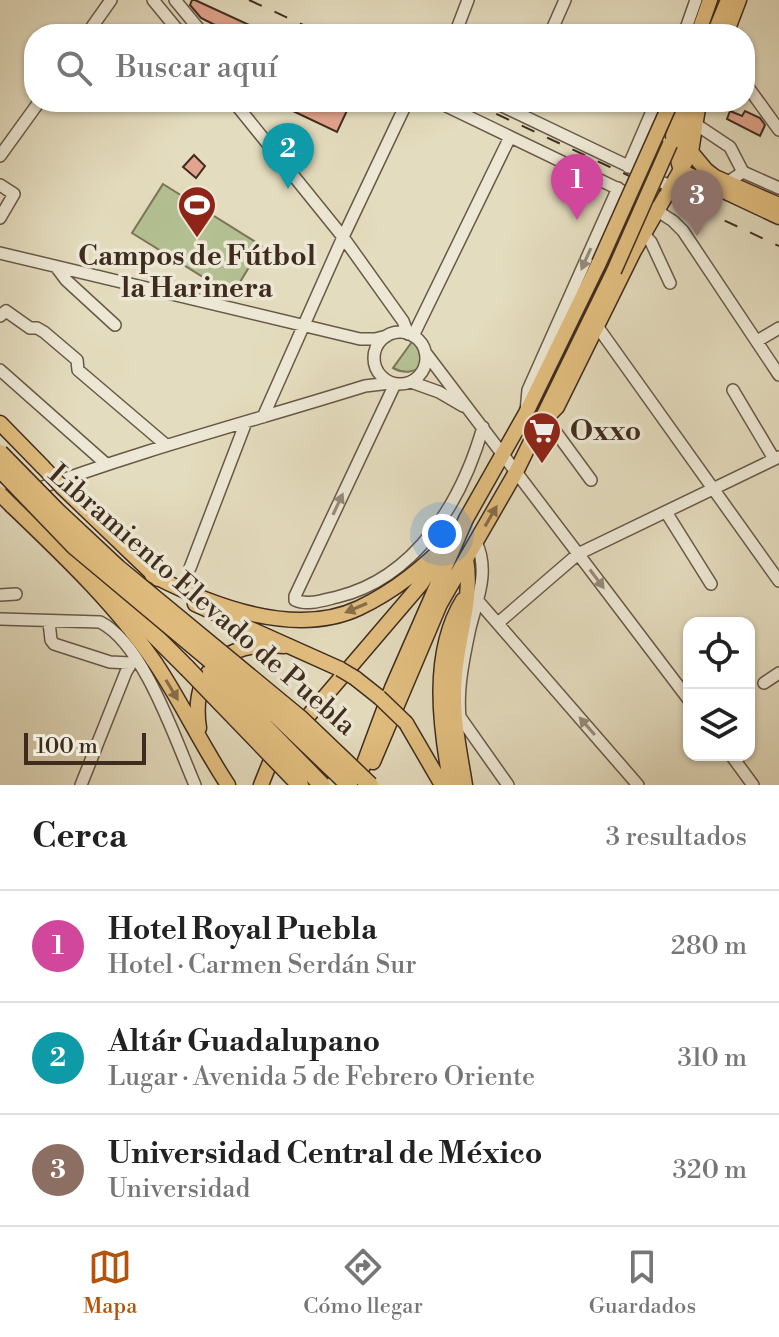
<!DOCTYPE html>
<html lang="es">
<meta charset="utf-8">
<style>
body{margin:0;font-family:"Libre Bodoni",serif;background:#f6f6f6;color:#222}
.controls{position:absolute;right:24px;bottom:24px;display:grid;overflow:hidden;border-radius:16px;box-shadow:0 2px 6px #0004}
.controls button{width:72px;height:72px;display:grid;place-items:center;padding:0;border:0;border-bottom:2px solid #e0e0e0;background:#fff;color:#222;font:40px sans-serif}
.scale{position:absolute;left:24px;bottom:20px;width:122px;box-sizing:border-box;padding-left:8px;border:4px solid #3f2c1f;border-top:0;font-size:22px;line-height:28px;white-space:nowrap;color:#3f2c1f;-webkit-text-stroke:6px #ede8d5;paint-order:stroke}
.you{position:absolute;left:442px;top:534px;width:28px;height:28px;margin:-20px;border:6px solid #fff;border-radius:50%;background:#1a73e8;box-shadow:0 0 0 12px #1a73e833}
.badge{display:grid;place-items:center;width:52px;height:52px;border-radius:50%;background:#b45309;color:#fff;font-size:26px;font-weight:700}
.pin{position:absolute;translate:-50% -66px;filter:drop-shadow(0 2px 4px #0008)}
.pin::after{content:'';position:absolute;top:42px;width:28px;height:24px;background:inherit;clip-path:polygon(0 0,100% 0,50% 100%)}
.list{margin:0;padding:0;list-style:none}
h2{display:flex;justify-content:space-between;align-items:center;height:104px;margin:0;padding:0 32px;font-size:34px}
h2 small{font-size:26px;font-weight:400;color:#767676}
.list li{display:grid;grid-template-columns:52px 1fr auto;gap:24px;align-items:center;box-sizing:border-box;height:112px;padding:0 32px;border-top:2px solid #e0e0e0}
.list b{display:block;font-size:30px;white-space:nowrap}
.list p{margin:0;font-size:26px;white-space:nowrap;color:#767676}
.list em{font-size:26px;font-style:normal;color:#767676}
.icon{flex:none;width:44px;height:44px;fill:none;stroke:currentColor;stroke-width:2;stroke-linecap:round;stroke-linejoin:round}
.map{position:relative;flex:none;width:779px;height:785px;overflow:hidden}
.search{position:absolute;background:#fff;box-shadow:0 2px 6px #0004;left:24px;right:24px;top:24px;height:88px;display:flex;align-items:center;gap:20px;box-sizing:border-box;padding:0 28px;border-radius:32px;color:#767676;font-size:30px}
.sheet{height:440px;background:#fff}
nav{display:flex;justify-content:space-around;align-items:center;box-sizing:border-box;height:112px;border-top:2px solid #e0e0e0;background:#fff;font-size:22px;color:#767676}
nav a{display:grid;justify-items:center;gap:4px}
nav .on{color:#b45309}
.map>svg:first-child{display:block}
.green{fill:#b4c092;stroke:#7a7658;stroke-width:2}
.building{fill:#e3a48d;stroke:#3f2c1f;stroke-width:2}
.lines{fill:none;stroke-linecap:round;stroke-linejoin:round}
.minor-casing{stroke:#685847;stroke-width:14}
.major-casing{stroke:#3f2c1f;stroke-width:17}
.highway-casing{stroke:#3f2c1f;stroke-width:19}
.minor{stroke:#ede8d5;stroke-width:11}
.major{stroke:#e2be7f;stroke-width:14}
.highway{stroke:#e2be7f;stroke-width:16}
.rail{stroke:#3f2c1f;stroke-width:2;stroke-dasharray:14 14;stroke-linecap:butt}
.major-bridge-casing{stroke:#3f2c1f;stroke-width:17;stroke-linecap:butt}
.highway-bridge-casing{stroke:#3f2c1f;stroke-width:19;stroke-linecap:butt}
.major-bridge{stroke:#e2be7f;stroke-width:14}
.highway-bridge{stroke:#e2be7f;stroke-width:16}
.oneway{fill:#968a7a}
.oneway2{fill:#886e4a}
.labels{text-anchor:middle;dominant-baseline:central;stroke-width:7;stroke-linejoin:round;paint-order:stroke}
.poi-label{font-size:28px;font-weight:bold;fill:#3f2c1f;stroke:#ede8d5}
.street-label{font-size:28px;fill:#3f2c1f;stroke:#ede8d5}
</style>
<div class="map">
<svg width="779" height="785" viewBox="0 0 779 785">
<rect width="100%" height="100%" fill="#e4dcbe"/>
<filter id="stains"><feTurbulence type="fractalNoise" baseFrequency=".0025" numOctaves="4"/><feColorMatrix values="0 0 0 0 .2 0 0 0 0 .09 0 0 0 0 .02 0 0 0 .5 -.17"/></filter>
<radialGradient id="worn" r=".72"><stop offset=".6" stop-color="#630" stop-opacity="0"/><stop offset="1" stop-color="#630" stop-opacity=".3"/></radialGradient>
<path class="green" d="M163,184L262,246L232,295L132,233Z
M414,339L423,349L424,363C416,373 404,374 393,368Z"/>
<path class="building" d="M192,0H195L269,34H223L225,30L201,18L190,5Z
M274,102H351L337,132Z
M730,111L742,116L745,111L760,118L765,125L760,136L727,119Z
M194,155L205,166L196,178L183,167Z"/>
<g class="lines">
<g class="minor-casing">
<path id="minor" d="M153,0L181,34
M175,0L203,34
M87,34L111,0
M455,34L468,0
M550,34L565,0
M684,34L696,0
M745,83L779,130
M234,102L343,237L403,321L408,334
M438,102L635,197
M494,102L672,187
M697,125L730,147L743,172
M0,156L39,102
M628,167L656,102
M0,185L14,194L0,218
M725,187L728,182L743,172L779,188
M653,208L673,221L683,231L779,375
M644,234L651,242L670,283
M0,253L360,339H375L387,336
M57,268L66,280L115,325
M0,316L6,311L30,328H37L44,332L77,360L78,370L166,445
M597,326L779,581
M374 358a26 26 0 1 1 52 0a26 26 0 1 1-52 0Z
M413,336L510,137
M757,341L779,328
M425,352L689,700
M0,370L105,463
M411,382L439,392L463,406
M395,384L295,596V600C307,606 324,600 337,597C416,578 462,501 483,427
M733,390L774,459
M526,412L528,390L618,188
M263,417L343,237L407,102
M541,425L555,431L591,480
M32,491C141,450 253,421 365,386L390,383
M666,512L711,584
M476,542C490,571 477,600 470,628C464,656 457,689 460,717L508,785
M190,568L246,422
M0,595L16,594
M479,602L638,785
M0,619L100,622C144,644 175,739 195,785
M49,622L51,640L54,644L110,662L130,663
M498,623L578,554L779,457
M764,683L779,673
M731,755L753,785
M81,785L126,672L135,657"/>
</g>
<g class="major-casing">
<path id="major" d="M698,34L710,0
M714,34L728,0
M726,34L739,0
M673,136L687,102
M691,152L706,170L715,177L779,205
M681,171L779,217
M681,171L677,156L693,115
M546,418L557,407L634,251L691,152L699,102
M0,423L43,467
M62,487L158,579
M12,506C63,555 116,605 156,664C182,703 202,746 228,785
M152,575C210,605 295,638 359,608C395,591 429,563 456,534
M195,604L340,669
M355,678L379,697
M406,723L442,785
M199,728C190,669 228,640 284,646
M298,728L421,584L437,559
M373,762L440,604L516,472L614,271
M261,785L271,760L280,750
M356,785L392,688L466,519L526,413L599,263
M451,785C440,727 430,653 463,600
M465,785C459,747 451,714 455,675C458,637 473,597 466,559"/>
</g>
<g class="highway-casing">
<path id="highway" d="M69,550L187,668"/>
</g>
<use href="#minor" class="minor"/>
<use href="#major" class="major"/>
<use href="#highway" class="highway"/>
<path class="rail" d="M249,0L323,34
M471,102L779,246"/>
<g class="major-bridge-casing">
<path id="major-bridge" d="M599,263L671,102
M614,271L670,144
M43,467L62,487
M0,494L12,506
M340,669L355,678
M379,697L406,723"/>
</g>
<g class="highway-bridge-casing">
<path id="highway-bridge" d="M0,453L57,511L118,568L301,719L370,785
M1,470L74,546L276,715L349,785
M187,668L300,785
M211,672L322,785"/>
</g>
<use href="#major-bridge" class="major-bridge"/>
<use href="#highway-bridge" class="highway-bridge"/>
</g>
<defs><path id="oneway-solid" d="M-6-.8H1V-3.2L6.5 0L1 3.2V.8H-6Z" transform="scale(2)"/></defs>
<g class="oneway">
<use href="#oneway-solid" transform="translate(586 259) rotate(114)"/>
<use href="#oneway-solid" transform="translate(338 504) rotate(-65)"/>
<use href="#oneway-solid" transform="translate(597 579) rotate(53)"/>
<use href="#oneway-solid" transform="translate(587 726) rotate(-131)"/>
</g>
<g class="oneway2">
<use href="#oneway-solid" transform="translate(491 516) rotate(-60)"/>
<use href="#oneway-solid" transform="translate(356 608) rotate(157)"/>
<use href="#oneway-solid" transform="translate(172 690) rotate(59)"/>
</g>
<defs>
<g id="stadium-pin" transform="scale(2)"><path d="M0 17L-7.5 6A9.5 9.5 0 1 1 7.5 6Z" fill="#8f2418" stroke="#ede8d5"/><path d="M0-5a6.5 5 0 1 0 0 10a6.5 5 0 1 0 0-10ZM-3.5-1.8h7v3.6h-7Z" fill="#fff"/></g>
<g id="supermarket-pin" transform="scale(2)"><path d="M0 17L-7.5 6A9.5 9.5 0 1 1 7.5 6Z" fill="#8f2418" stroke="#ede8d5"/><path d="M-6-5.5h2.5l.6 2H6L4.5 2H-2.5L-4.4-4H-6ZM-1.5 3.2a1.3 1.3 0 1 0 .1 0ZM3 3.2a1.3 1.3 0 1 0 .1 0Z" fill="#fff"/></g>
</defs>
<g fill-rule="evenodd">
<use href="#stadium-pin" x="197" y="205"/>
<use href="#supermarket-pin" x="542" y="431"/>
</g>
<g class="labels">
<g class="poi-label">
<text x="197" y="256">Campos de Fútbol<tspan x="197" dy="32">la Harinera</tspan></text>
<text x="570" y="431" text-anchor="start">Oxxo</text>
</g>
<g class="street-label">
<text transform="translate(202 600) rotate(41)">Libramiento Elevado de Puebla</text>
</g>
</g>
<rect width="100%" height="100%" filter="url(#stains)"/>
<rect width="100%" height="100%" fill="url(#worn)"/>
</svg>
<div class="controls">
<button><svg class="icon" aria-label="locate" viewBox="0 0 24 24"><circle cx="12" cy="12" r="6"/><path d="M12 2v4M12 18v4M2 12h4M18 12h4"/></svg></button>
<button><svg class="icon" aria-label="layers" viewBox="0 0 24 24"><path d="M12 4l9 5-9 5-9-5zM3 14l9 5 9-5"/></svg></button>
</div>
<div class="scale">100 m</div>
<div class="you"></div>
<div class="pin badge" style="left:577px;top:220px;background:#d1479c">1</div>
<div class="pin badge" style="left:288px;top:189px;background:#0f9aa8">2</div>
<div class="pin badge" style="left:697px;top:236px;background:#8d6e63">3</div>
<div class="search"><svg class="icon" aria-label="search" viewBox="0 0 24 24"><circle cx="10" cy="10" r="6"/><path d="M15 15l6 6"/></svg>Buscar aquí</div>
</div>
<section class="sheet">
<h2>Cerca<small>3 resultados</small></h2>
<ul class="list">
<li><span class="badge" style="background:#d1479c">1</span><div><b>Hotel Royal Puebla</b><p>Hotel · Carmen Serdán Sur</p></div><em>280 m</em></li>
<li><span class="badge" style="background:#0f9aa8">2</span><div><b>Altár Guadalupano</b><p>Lugar · Avenida 5 de Febrero Oriente</p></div><em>310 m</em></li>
<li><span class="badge" style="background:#8d6e63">3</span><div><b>Universidad Central de México</b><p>Universidad</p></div><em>320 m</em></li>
</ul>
</section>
<nav>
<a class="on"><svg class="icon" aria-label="map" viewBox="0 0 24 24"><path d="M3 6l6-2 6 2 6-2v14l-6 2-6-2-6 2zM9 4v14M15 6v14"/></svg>Mapa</a>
<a><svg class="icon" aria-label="directions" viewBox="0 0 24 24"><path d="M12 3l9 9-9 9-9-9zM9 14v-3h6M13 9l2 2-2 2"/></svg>Cómo llegar</a>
<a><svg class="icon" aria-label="saved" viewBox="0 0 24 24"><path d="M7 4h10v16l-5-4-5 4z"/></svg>Guardados</a>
</nav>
